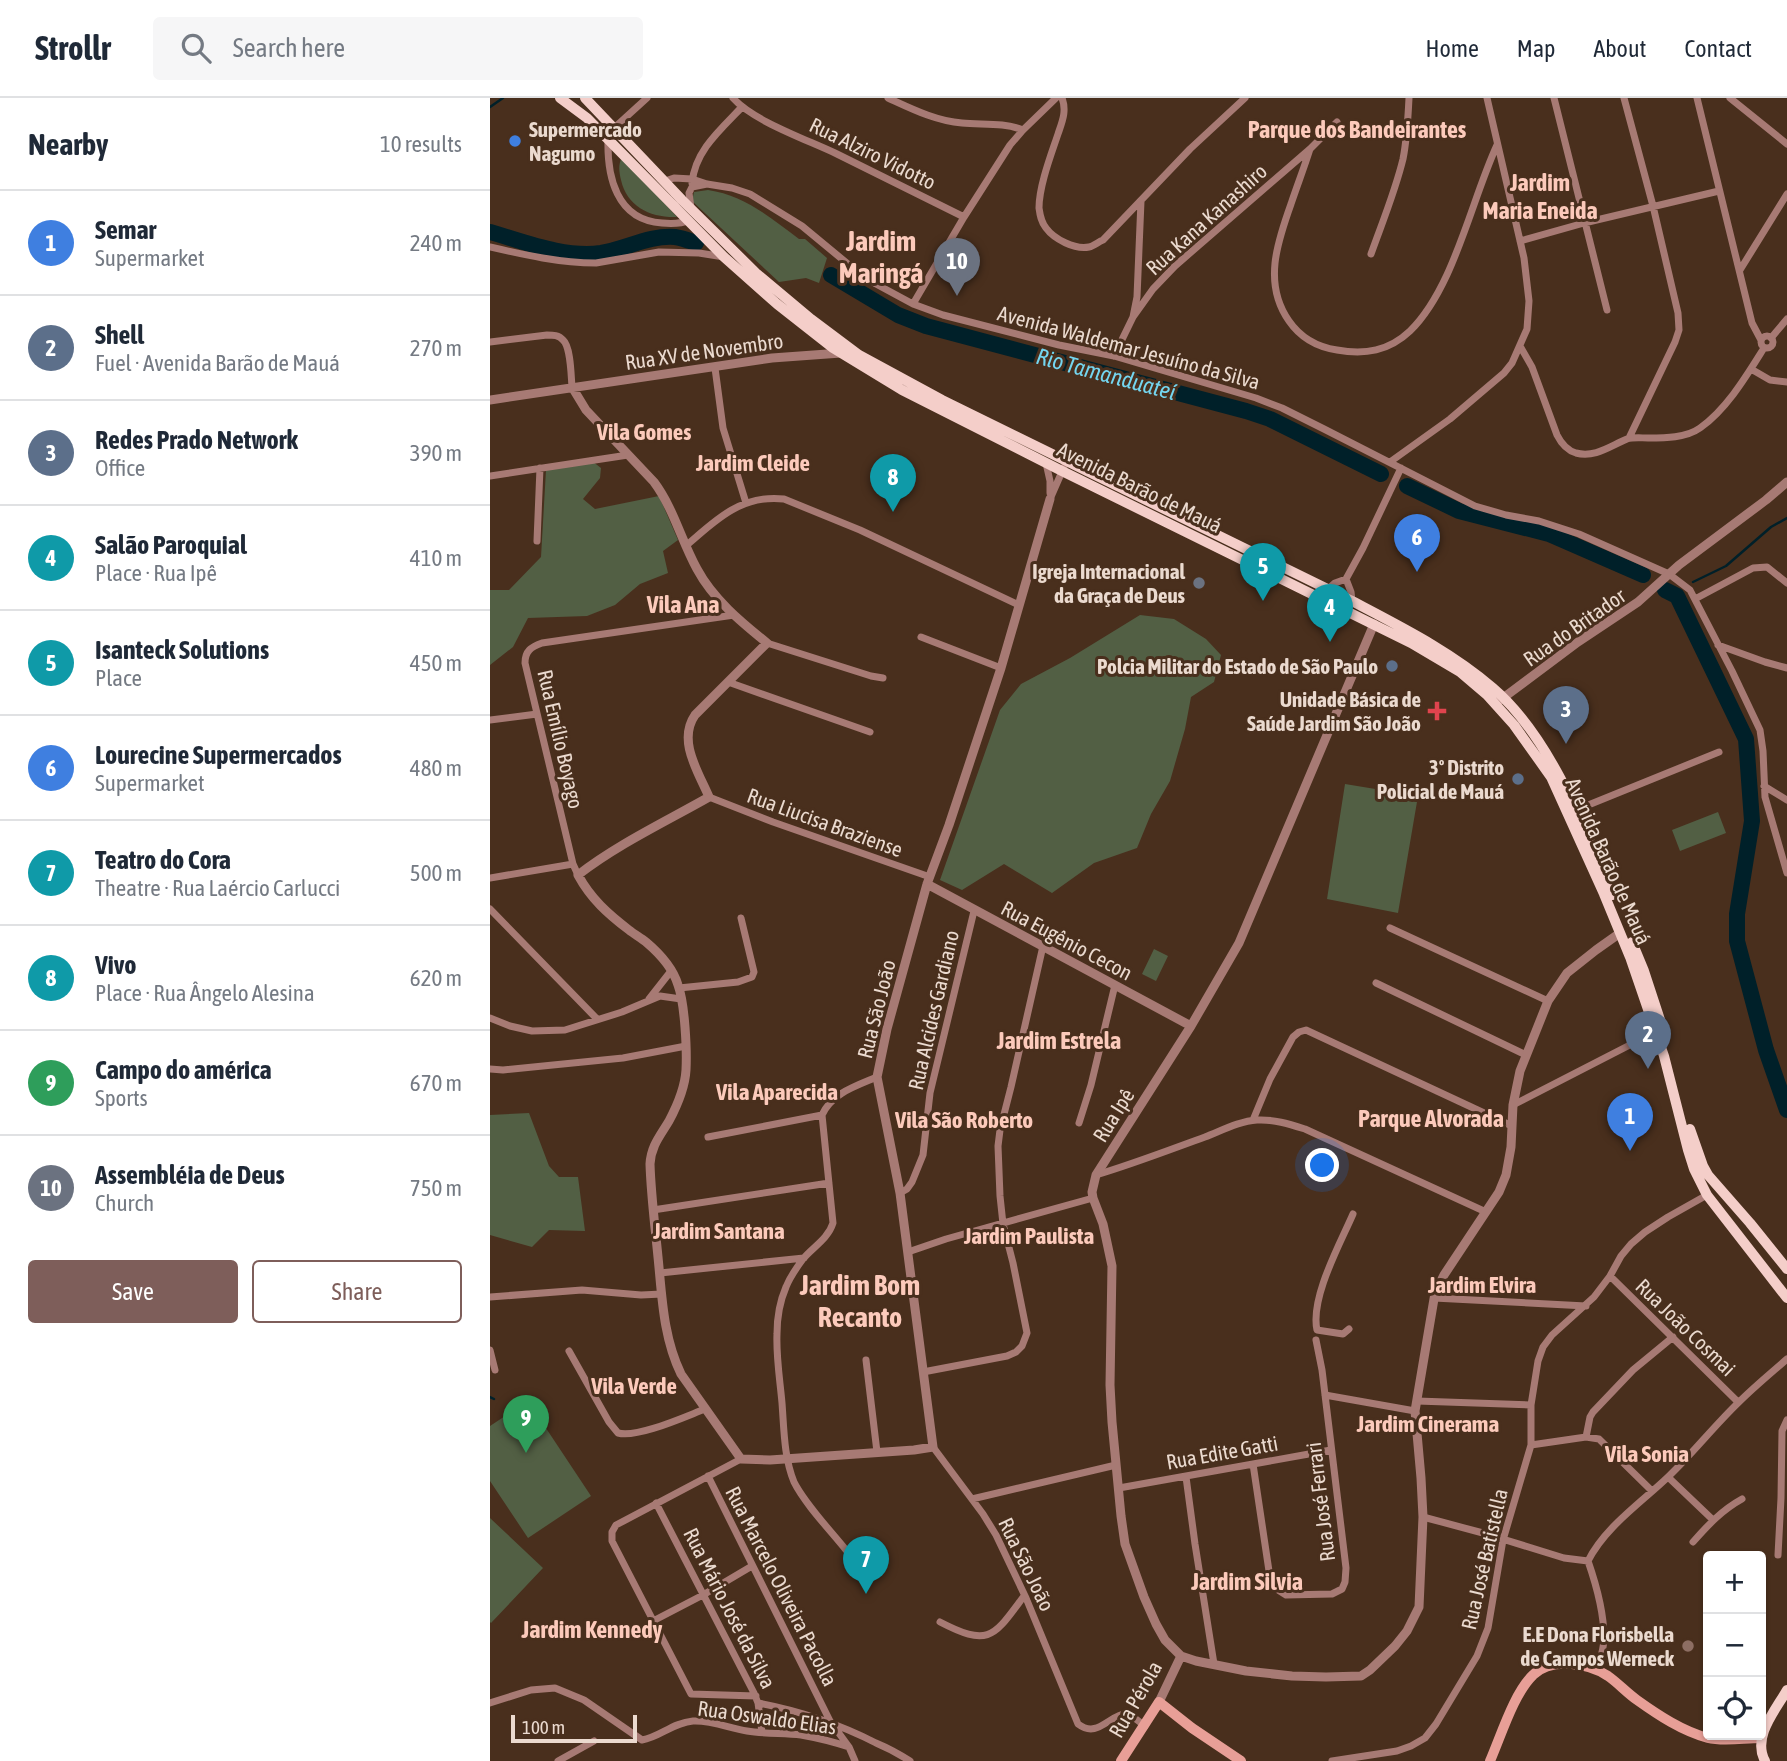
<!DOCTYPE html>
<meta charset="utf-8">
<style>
body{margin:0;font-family:"Asap Condensed",sans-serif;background:#f6f6f7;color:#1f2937}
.controls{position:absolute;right:21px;bottom:21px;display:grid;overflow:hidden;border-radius:7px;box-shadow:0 2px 5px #0004}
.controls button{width:63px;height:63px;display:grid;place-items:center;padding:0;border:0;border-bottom:2px solid #e0e1e3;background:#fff;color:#1f2937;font:35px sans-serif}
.scale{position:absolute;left:21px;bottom:18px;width:126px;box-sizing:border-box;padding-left:7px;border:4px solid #ebdacf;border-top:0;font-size:19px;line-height:24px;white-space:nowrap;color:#ebdacf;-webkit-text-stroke:5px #492f1d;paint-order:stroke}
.you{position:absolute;left:833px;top:1068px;width:24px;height:24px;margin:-18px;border:5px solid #fff;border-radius:50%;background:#1a73e8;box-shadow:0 0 0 10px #1a73e833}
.badge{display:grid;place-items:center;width:46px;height:46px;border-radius:50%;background:#7e5e5a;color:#fff;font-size:23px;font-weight:700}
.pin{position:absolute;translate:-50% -58px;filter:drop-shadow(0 2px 4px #0008)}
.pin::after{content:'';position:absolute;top:37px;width:24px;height:21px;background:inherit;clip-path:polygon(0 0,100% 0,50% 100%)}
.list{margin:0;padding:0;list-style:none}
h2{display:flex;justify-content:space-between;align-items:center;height:91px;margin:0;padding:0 28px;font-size:30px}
h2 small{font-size:23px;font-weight:400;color:#747a83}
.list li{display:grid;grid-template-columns:46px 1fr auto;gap:21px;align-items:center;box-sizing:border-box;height:105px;padding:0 28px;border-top:2px solid #e0e1e3}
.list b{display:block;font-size:26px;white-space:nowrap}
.list p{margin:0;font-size:23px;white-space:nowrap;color:#747a83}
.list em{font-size:23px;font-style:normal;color:#747a83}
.actions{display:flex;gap:14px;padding:21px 28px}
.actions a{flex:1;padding:16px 0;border:2px solid #7e5e5a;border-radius:7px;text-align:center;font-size:24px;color:#7e5e5a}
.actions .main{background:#7e5e5a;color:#fff}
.icon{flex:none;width:38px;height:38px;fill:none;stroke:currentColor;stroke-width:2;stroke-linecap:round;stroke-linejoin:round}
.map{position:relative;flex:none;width:1297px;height:1663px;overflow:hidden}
header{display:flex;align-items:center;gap:42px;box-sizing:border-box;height:98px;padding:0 35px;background:#fff;border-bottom:2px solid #e0e1e3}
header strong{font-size:33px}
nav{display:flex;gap:38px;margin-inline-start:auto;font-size:24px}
.search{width:490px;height:63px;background:#f6f6f7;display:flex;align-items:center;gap:18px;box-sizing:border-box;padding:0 24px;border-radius:7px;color:#747a83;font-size:26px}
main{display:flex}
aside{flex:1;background:#fff}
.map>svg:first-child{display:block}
.green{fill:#525f44}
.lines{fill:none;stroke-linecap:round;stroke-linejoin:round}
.stream{stroke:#002029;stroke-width:2.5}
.river{stroke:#002029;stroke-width:16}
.minor{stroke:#a77a74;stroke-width:7}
.tertiary{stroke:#a77a74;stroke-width:9}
.secondary{stroke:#e89f97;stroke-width:10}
.primary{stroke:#f4cec9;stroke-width:10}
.shop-dot{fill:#3f7fe0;stroke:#492f1d;stroke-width:2.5}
.worship-dot{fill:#6b7280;stroke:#492f1d;stroke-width:2.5}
.service-dot{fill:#5c6f8a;stroke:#492f1d;stroke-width:2.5}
.health-dot{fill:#e0444e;stroke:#492f1d;stroke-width:2.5}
.education-dot{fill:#8d6e63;stroke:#492f1d;stroke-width:2.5}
.labels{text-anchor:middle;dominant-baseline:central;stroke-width:6;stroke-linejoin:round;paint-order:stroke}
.poi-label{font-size:21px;font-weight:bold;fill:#ebdacf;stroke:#492f1d;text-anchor:end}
.street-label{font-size:21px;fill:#ebdacf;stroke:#492f1d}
.water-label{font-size:23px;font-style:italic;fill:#74d6f0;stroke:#492f1d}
.neighbourhood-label{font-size:23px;font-weight:bold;fill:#fccabb;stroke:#492f1d}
.quarter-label{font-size:24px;font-weight:bold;fill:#fccabb;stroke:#492f1d}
.district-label{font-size:28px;font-weight:bold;fill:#fccabb;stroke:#492f1d}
</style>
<header>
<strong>Strollr</strong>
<div class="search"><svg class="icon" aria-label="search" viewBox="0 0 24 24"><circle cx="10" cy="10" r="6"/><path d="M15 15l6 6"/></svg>Search here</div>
<nav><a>Home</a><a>Map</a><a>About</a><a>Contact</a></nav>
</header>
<main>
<aside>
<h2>Nearby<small>10 results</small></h2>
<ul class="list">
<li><span class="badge" style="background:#3f7fe0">1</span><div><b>Semar</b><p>Supermarket</p></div><em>240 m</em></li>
<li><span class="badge" style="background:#5c6f8a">2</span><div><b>Shell</b><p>Fuel · Avenida Barão de Mauá</p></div><em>270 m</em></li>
<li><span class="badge" style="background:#5c6f8a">3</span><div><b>Redes Prado Network</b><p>Office</p></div><em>390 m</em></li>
<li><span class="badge" style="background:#0f9aa8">4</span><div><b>Salão Paroquial</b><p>Place · Rua Ipê</p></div><em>410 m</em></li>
<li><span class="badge" style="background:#0f9aa8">5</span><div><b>Isanteck Solutions</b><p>Place</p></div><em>450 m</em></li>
<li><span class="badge" style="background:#3f7fe0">6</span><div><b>Lourecine Supermercados</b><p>Supermarket</p></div><em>480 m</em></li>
<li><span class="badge" style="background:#0f9aa8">7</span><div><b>Teatro do Cora</b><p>Theatre · Rua Laércio Carlucci</p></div><em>500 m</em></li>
<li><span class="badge" style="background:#0f9aa8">8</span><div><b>Vivo</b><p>Place · Rua Ângelo Alesina</p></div><em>620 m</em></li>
<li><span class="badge" style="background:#2e9e5b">9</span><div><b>Campo do américa</b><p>Sports</p></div><em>670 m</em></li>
<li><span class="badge" style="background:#6b7280">10</span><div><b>Assembléia de Deus</b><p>Church</p></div><em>750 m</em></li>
</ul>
<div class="actions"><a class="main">Save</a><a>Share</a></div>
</aside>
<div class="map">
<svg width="1297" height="1663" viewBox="0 0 1297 1663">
<rect width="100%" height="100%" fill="#492f1d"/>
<path class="green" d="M132,59L187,119C161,120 137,109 131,82C129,73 128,67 132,59Z
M218,92C254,97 281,120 309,141H315L337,160L329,185L316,180L289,184L202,103L204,94Z
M102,363L111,370L110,380L93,401L105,411L169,398L188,442L173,453L178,475L150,486L125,507L97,518L38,520L23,549L0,567V492H19L51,459L56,372Z
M650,517L684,521L716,541L731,557L724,584L701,599L695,631L680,683L661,716L647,750L604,765L562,795L514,766L472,792L450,782L510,612L531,586L580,560Z
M855,686L928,698L908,815L837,801Z
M1228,714L1236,735L1190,753L1182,732Z
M664,851L678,858L666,883L652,876Z
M39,1015L59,1068L69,1079H88L95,1133L59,1132L42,1149L0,1137V1017Z
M38,1303L101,1398L38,1440L0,1383V1328Z
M0,1420L53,1470L1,1525L0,1524Z"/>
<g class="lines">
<path class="stream" d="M0,9L13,0
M1203,484L1236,468L1281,429L1297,420
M0,1299L4,1301"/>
<path class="river" d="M0,134C35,144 74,160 111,155C136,151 159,137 185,139C192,140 200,143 206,145
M341,177L408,217L436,228L756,313L780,321L891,376
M917,388L969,413L1059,436L1153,477
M1175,492L1187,498L1256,641L1262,723L1247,816V843L1276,952L1297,1012"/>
<path class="minor" d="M243,0C263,23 318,42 347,56C390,77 432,98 474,119
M398,0C422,11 446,23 472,25C492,27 513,24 533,32
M572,0C577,13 572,24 568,36C561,57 549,88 549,110C550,117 551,124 556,130C564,141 585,152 599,149C604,148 608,144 613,142L700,51L755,0
M1064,0L1117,212
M1134,0L1163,108L1188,215L1189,232L1185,244L1139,340
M1207,0L1262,225L1271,242
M1240,0L1297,46
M124,30L157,0
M118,41C117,78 126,122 172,125C182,126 191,126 199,122
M820,51C814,70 807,88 801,106C787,145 773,186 799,223C810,239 827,249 847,252C875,257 899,253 920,233C964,190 981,103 1007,47
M175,83L184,80L202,81L217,86L242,90L260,96L312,128L364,171L386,186L423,206L453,217L569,247L624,258L766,300L792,310L834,331L985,408L1016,417L1049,423L1089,436L1179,476L1200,492L1242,573L1270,632L1273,653L1275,699L1297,775
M202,85C205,53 230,32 251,10
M201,110L199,95L202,89L217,86
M1030,143L1094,125L1229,93
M0,149C35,157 70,165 106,165L169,154L209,155L234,159
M881,156C892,125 905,94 913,61C917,41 918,20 919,0
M1250,172L1297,96
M423,206L474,119L520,47L533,32L566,0
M643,219L663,191L685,168L820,51L847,24
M1271 244a6 6 0 1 1 12 0a6 6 0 1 1-12 0Z
M1281,240L1297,221
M0,244L57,237C63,237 69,237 73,242C81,249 81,278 82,289
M1030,248L1042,269L1067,337C1071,345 1076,352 1086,355C1105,360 1120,348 1137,341C1143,339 1151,340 1158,340C1175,340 1196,340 1210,330C1237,311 1257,277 1274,250
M624,258L643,219L647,199L651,103
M225,270L233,330L256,405
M1261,271L1280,282L1297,284
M900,364L960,321L1014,275L1022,265L1037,231L1039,203L1034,160L997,0
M556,365L560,383V395
M0,378L138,357
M560,401L574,369
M47,443L50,370
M196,448C225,422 252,396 294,401L370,432L529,507
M856,481L861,494L862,503
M837,492L845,485L856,481L873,450L911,370
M1205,501L1263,470L1277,469L1297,485
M431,539L511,570
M277,545L381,578L393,580
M1228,547L1275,564L1297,570
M238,584L380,634
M0,622L47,616
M1274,688L1297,702
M219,699L283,724L440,779
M1086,712L1229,654
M88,777L83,766L35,565C35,553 41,549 52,545L244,517
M0,780L83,766
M0,811L107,921
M900,830L1058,903
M886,885L1036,957
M189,890L248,884L262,879L264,874L251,820
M159,901L181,873
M0,920L20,928L42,933L75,932L132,914L170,898L191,901
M0,971L13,972L133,960L196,948
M1023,1007L1169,932
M763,1022L780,981L803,939L809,934L816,932L1022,1028
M589,1025L601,987L625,887
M218,1039L332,1017
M606,1077C643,1066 679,1052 715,1039C731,1033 749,1023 767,1022C783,1021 799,1026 815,1031L996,1114
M410,1095L417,1091L422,1084L433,1057L440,995L484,813
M163,1112L339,1085
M418,1154L456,1141L603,1100
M170,1175L314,1160
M1120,1178L1248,1304
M0,1199L92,1192L151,1197L172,1196
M944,1200L1096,1208
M859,1231L853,1236L827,1232C820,1200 850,1146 863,1116
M0,1252L5,1272
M79,1253L119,1324L128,1335C148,1340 194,1319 215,1311
M376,1262L387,1354
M433,1274L517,1258L526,1254L532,1248L537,1235L523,1165L513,1126L510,1098L508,1048L510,1032L521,989L553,848
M835,1297L925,1313
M927,1303L1041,1307
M1096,1339L1100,1319L1103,1314L1143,1272L1183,1239
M1041,1347L1096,1339L1109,1341L1162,1393
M443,1349L493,1416L506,1437L536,1500L588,1626C608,1641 618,1617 638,1615L655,1628
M251,1361L126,1427L122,1434V1443L201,1596L266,1598
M763,1366L779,1473L785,1490L796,1497L842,1496L852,1491L855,1484L856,1470L832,1272L826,1242
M218,1378L340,1623L359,1649L365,1663
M696,1379L705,1446L724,1566
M1178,1379L1222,1421
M629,1390L841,1352
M482,1401L626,1367
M166,1405L264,1595L268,1605L272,1634
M933,1419L993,1435L1074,1460L1098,1463
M1203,1444C1218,1427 1232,1412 1252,1401
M356,1452C340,1432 315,1406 304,1384C294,1360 294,1331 292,1305C290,1282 286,1259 287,1236C287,1220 290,1203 296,1189C300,1179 307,1169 313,1161C323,1149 338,1141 343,1125L332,1017C342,995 366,988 387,979
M1288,1457L1291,1400L1292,1333L1297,1322
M163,1523L213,1497L262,1468
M450,1524C500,1550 504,1538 534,1498
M1107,1572C1110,1562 1114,1551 1114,1540C1114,1515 1106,1486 1098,1463C1115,1429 1151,1405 1179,1378C1203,1355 1224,1328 1249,1304C1264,1289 1281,1275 1297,1261
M0,1605L41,1592L65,1590L94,1602L152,1642C170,1639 182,1625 203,1623C221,1622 239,1630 257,1633C275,1636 293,1635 311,1637C328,1640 344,1644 359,1649
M268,1605C311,1613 347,1625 386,1645C398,1650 409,1656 420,1663
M68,1663L104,1643
M842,1663L907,1653L921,1648L935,1640L946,1626L987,1558L998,1530L1013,1442L1041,1347V1307L1048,1263L1053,1249L1062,1237L1104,1199L1120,1178L1131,1158L1141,1146L1155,1134L1178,1119L1217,1097"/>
<path class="tertiary" d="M82,289L96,312L164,384C184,411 191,442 207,471C223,501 251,524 277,545L205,617C187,643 209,675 219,699C175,724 128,746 88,777C101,801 118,816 139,832C144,836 151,840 156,844C169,855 183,870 188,887C195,906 197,952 196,972C195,989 187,1008 179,1023C170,1038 161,1048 160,1066C161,1097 165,1128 168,1159C172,1198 173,1239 191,1276L251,1361L280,1362L424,1352L443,1349L410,1095L387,979L397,931L437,786L459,727L511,570L560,401
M0,302L282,260L351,255
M884,526L749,845L701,928L606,1077L602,1094L603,1100L613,1126L622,1168L620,1287L622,1324L631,1418L635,1446L654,1499L666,1526L675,1542L691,1558L706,1563L756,1573L802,1578L836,1579L871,1578L880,1572L905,1548L917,1533L929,1509L933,1419L931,1380L925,1313L945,1195L954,1177L1009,1094L1016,1077L1021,1049L1023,1007L1030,973L1058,903L1077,875L1106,852L1130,835
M1009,603L1088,544L1148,504L1189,467L1276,402L1297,384
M437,786L701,928
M669,1604L691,1558"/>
<path class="secondary" d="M631,1663L669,1604L702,1630L751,1663
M1000,1663C1011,1638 1024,1595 1043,1577C1061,1559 1098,1565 1118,1578C1128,1585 1137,1595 1147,1602C1168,1617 1192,1633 1218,1640C1234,1644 1254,1640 1271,1640"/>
<path class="primary" d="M70,0L97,20L234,159L287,206L343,250L412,292L572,373L921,545L970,574L997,597L1024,627L1061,679L1114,796L1140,859L1174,958L1198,1052L1204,1071L1217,1097L1297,1200
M95,0L192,102L266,175L321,221L369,257L452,302L862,503C911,529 960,553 1003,590C1060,639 1094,728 1122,797
M1142,844L1154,873L1173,931
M1200,1031L1213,1068L1218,1077L1260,1125L1297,1171
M1275,1663C1262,1639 1285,1613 1297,1592"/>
</g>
<circle class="shop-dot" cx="25" cy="43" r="7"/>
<circle class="worship-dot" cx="709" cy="485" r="7"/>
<g class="service-dot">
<circle cx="902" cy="568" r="7"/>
<circle cx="1028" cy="681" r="7"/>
</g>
<path class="health-dot" d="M943.5 602.5h7v7h7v7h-7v7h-7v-7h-7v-7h7z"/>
<circle class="education-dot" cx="1198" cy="1548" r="7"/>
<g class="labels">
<g class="poi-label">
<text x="39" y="31" text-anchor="start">Supermercado<tspan x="39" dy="24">Nagumo</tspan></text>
<text x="695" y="473">Igreja Internacional<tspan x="695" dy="24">da Graça de Deus</tspan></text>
<text x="888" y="568">Polcia Militar do Estado de São Paulo</text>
<text x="931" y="601">Unidade Básica de<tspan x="931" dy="24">Saúde Jardim São João</tspan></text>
<text x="1014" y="669">3º Distrito<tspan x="1014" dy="24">Policial de Mauá</tspan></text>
<text x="1184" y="1536">E.E Dona Florisbella<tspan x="1184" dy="24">de Campos Werneck</tspan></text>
</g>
<g class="street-label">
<text transform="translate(383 55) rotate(26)">Rua Alziro Vidotto</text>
<text transform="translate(716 121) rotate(-42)">Rua Kana Kanashiro</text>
<text transform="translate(639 249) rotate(15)">Avenida Waldemar Jesuíno da Silva</text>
<text transform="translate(214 253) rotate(-8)">Rua XV de Novembro</text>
<text transform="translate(650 389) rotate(26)">Avenida Barão de Mauá</text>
<text transform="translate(1084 529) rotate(-35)">Rua do Britador</text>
<text transform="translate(71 641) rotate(77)">Rua Emílio Boyago</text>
<text transform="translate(335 724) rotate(20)">Rua Liucisa Braziense</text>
<text transform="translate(1119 763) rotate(66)">Avenida Barão de Mauá</text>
<text transform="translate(577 842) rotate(28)">Rua Eugênio Cecon</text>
<text transform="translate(386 911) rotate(-76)">Rua São João</text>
<text transform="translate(443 912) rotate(-77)">Rua Alcides Gardiano</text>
<text transform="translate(623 1017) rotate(-58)">Rua Ipê</text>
<text transform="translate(1196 1229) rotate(44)">Rua João Cosmai</text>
<text transform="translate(732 1354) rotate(-10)">Rua Edite Gatti</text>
<text transform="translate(830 1404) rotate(-97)">Rua José Ferrari</text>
<text transform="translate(994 1461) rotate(-77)">Rua José Batistella</text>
<text transform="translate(537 1466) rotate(64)">Rua São João</text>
<text transform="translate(292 1488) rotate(63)">Rua Marcelo Oliveira Pacolla</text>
<text transform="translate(240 1510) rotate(63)">Rua Mário José da Silva</text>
<text transform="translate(645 1601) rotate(-60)">Rua Pérola</text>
<text transform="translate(277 1619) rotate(8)">Rua Oswaldo Elias</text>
</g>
<g class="water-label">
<text transform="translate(616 276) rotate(15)">Rio Tamanduateí</text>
</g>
<g class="neighbourhood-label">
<text x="154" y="334">Vila Gomes</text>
<text x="263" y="365">Jardim Cleide</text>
<text x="287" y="994">Vila Aparecida</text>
<text x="474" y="1022">Vila São Roberto</text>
<text x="229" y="1133">Jardim Santana</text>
<text x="539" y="1138">Jardim Paulista</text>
<text x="992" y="1187">Jardim Elvira</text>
<text x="144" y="1288">Vila Verde</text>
<text x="938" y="1326">Jardim Cinerama</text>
<text x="1157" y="1356">Vila Sonia</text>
</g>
<g class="quarter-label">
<text x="867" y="31">Parque dos Bandeirantes</text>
<text x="1050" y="84">Jardim<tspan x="1050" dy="28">Maria Eneida</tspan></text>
<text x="193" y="506">Vila Ana</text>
<text x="569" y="942">Jardim Estrela</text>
<text x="941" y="1020">Parque Alvorada</text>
<text x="757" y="1483">Jardim Silvia</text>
<text x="102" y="1531">Jardim Kennedy</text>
</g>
<g class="district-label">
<text x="391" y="143">Jardim<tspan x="391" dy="32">Maringá</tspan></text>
<text x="370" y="1187">Jardim Bom<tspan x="370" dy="32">Recanto</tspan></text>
</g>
</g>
</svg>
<div class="controls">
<button>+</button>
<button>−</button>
<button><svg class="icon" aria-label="locate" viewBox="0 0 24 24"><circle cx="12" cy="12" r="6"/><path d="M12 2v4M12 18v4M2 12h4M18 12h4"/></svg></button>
</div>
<div class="scale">100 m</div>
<div class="you"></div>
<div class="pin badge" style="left:1140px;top:1053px;background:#3f7fe0">1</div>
<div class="pin badge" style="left:1158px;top:971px;background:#5c6f8a">2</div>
<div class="pin badge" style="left:1076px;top:646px;background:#5c6f8a">3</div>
<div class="pin badge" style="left:840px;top:544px;background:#0f9aa8">4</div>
<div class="pin badge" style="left:773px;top:503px;background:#0f9aa8">5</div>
<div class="pin badge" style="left:927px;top:474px;background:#3f7fe0">6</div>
<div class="pin badge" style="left:376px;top:1496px;background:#0f9aa8">7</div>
<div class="pin badge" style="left:403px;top:414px;background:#0f9aa8">8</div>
<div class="pin badge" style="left:36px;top:1355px;background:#2e9e5b">9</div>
<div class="pin badge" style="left:467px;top:198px;background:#6b7280">10</div>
</div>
</main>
